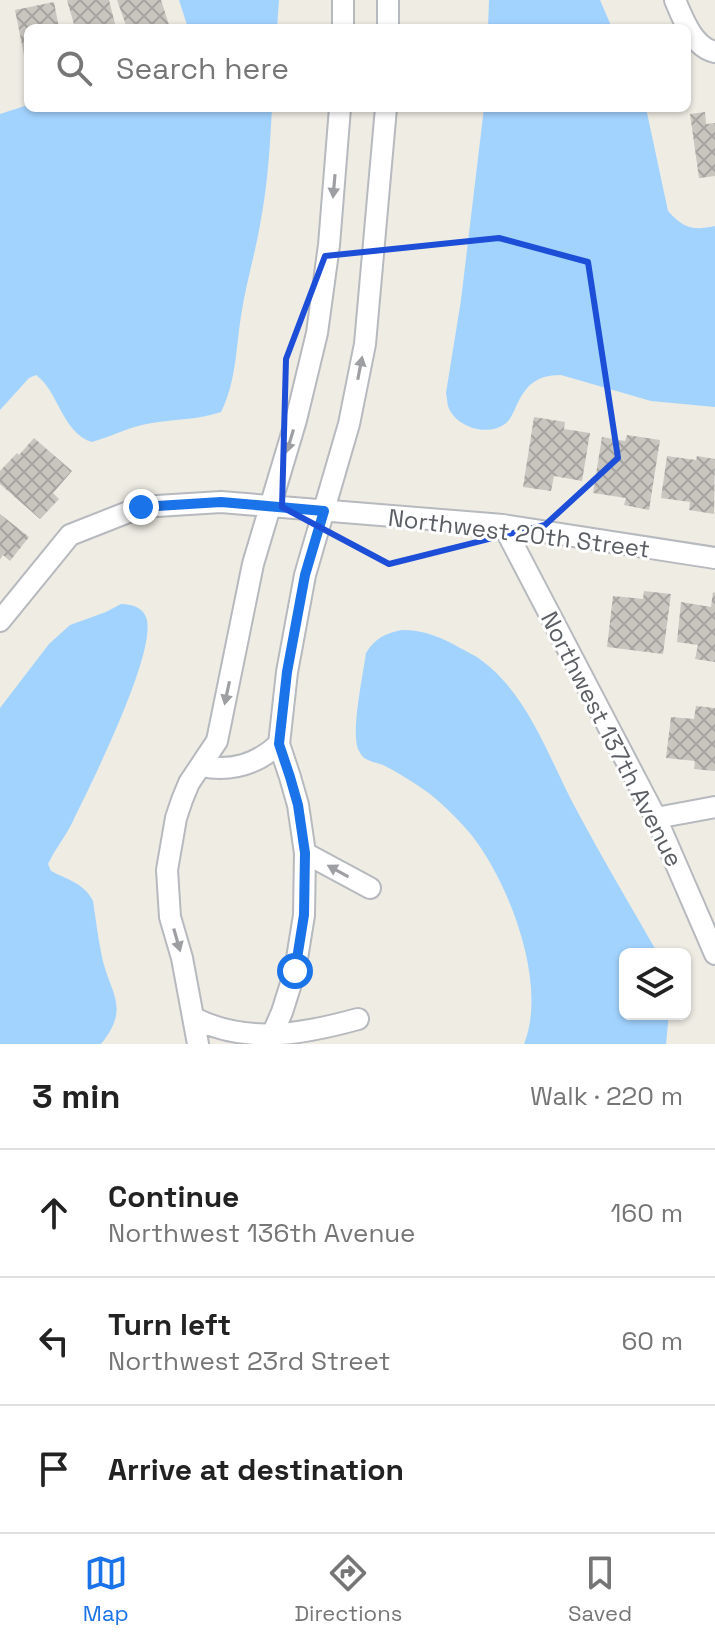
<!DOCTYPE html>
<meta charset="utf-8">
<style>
body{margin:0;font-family:"Space Grotesk",sans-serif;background:#f6f6f6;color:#222}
.controls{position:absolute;right:24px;bottom:24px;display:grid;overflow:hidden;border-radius:12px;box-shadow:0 2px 6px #0004}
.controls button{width:72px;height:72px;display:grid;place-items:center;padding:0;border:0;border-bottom:2px solid #e0e0e0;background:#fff;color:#222;font:40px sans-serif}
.stop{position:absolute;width:24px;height:24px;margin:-18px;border:6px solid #1a73e8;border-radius:50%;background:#fff}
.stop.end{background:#1a73e8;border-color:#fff;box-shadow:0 2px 8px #0008}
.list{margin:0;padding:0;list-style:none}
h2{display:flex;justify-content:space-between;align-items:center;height:104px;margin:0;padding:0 32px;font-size:34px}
h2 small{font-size:26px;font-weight:400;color:#767676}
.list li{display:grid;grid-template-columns:52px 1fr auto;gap:24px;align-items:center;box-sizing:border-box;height:128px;padding:0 32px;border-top:2px solid #e0e0e0}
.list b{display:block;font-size:30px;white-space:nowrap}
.list p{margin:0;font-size:26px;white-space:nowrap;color:#767676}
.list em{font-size:26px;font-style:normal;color:#767676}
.icon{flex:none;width:44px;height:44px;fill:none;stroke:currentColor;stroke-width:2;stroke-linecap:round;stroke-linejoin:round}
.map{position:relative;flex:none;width:715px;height:1044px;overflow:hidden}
.search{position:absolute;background:#fff;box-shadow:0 2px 6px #0004;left:24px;right:24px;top:24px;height:88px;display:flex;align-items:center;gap:20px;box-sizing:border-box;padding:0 28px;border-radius:12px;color:#767676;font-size:30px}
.sheet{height:488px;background:#fff}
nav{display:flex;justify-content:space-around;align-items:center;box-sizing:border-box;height:112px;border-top:2px solid #e0e0e0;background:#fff;font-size:22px;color:#767676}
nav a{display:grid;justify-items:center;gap:4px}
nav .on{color:#1a73e8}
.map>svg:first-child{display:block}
.water{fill:#a2d3ff}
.building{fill:url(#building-cross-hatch)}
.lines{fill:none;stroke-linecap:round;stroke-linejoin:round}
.minor-casing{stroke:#b6b9be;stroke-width:24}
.minor{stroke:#fff;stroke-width:20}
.oneway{fill:#9d9fa2}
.route{stroke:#1a73e8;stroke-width:10}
.marked{fill:none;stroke:#1d4ed8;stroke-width:6;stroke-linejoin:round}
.labels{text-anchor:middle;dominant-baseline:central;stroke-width:6;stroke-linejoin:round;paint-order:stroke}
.street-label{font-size:24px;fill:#5b5f64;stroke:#fff}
</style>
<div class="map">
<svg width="715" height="1044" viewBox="0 0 715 1044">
<defs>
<pattern id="building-cross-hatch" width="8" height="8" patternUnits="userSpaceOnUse" patternTransform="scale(2)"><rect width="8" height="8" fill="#c9c6c0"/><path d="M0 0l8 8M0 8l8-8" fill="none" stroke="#a6a4a0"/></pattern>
</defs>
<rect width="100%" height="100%" fill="#eeece3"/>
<path class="water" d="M179,0H279L277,28H188Z
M489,0H600L612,28H488Z
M28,105V108H272C270,145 268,182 261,219C256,251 246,283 241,316C236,348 236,383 221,412C198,420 175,419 152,423C130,426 113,436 92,442C62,433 58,390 36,375L29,378L0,410V114Z
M484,108H646L668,211C683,228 693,231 715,226V407L651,401L561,375C535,375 525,386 515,409C512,415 510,420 505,424C487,437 455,427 448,406C447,402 447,397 446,393L461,300Z
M121,604C131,604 142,607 146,617C159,649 90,786 73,821C66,836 55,849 48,864L51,871C68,880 84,883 93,901C96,920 98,939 102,957C110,994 131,1007 101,1044H0V708L49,644L70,625L106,612Z
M402,630C424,630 441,637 460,648C467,652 475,655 481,660C529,695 549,759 576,809C602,858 631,906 658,954H625V1014H669L666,1044H524C548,985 510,885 473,837C461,822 445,806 430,794C415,783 399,773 383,765C378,763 371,762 366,759C362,757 360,753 358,749C351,731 363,675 366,653C375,638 386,633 402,630Z"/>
<path class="building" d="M67,0H109L116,28H75Z
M117,0H161L170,28H127Z
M54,2L59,28H28V70H27L15,10Z
M705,112L706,124L715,123V176L699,178L690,114Z
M534,417L565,422L564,429L590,433L582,481L554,476L551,491L523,487Z
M627,435L660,440L649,510L624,505L626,498L593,493L602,437L625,441Z
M34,438L72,471L53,493L59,499L40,519L0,484V471L17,453L19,455Z
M667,456L696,460L697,456L715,459L714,514L689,510L690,502L661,498Z
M0,514L29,537L10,561L3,555L0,559Z
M644,591L671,594L663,654L607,647L613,596L643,599Z
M713,592L715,593V662L695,659L698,645L677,642L681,602L711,607Z
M696,706L715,708V771L694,769L695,761L666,758L671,717L694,719Z"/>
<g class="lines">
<g class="minor-casing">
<path id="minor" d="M388,0V28
M675,0C683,19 693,47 715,52
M343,28V0
M503,525L656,818L715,954
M0,621L70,535L141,507L221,502L503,525L715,558
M201,766C231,772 256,765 279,744
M656,818L715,807
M305,853L370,888
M194,1018C246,1044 300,1035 358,1019
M198,1044L182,958L170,917L167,870L176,818L182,800L189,783L217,741L253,564L296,420L317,333L329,245L340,108
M268,1044L282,1012L295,971L304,915L305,853L298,805L290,777L279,744L287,672L305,575L349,424L365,344L386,108"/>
</g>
<use href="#minor" class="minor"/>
</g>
<defs><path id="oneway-solid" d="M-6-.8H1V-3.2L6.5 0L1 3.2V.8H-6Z" transform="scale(2)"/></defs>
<g class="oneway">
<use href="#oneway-solid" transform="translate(334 186) rotate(95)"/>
<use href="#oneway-solid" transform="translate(360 368) rotate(-79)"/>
<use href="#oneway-solid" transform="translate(290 441) rotate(107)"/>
<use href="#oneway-solid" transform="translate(227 693) rotate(102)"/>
<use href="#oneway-solid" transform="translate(338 871) rotate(-151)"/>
<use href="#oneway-solid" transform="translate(177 940) rotate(74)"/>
</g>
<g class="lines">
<path class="route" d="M141,507L221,502L324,511L305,575L287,672L279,744L290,777L298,805L305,853L304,915L295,971"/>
</g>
<path class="marked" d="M499,238L588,262L618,458L545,525L389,564L282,507L286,359L325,256Z"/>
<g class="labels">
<g class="street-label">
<text transform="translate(519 533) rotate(7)">Northwest 20th Street</text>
<text transform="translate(612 739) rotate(63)">Northwest 137th Avenue</text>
</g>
</g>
</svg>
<div class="controls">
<button><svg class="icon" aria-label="layers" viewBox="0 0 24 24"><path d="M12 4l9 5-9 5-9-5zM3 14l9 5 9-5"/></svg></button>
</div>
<div class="stop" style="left:295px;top:971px"></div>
<div class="stop end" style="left:141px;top:507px"></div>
<div class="search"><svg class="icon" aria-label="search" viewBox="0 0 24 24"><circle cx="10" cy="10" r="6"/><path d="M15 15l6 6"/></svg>Search here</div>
</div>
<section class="sheet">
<h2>3 min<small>Walk · 220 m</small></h2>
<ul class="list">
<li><svg class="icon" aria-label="ahead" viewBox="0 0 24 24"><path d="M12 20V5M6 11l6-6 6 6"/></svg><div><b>Continue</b><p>Northwest 136th Avenue</p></div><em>160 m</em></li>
<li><svg class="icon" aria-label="left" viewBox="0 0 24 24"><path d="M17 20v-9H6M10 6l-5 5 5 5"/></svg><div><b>Turn left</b><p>Northwest 23rd Street</p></div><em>60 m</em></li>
<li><svg class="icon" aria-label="arrive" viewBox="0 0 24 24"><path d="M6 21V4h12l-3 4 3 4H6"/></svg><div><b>Arrive at destination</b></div></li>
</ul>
</section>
<nav>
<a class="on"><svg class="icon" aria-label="map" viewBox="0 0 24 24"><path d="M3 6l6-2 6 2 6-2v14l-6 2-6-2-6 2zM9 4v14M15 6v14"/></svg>Map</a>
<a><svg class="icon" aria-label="directions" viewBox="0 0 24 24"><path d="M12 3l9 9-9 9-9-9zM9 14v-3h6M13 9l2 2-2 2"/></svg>Directions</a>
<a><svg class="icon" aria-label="saved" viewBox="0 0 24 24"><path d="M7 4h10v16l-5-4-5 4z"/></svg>Saved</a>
</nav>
